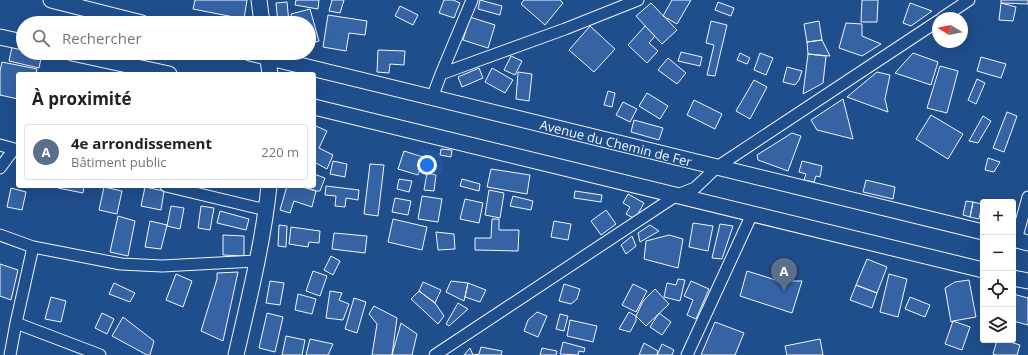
<!DOCTYPE html>
<html lang="fr">
<meta charset="utf-8">
<style>
body{margin:0;font-family:"Open Sans",sans-serif;background:#f6f6f6;color:#202124}
.controls{position:absolute;right:12px;bottom:12px;display:grid;overflow:hidden;border-radius:4px;box-shadow:0 4px 16px #0002}
.controls button{width:36px;height:36px;display:grid;place-items:center;padding:0;border:0;border-bottom:1px solid #e0e0e0;background:#fff;color:#202124;font:20px sans-serif}
.compass{position:absolute;left:932px;top:12px;width:36px;height:36px;border-radius:50%;background:#fff;box-shadow:0 4px 16px #0002;rotate:280deg}
.you{position:absolute;left:427px;top:165px;width:14px;height:14px;margin:-10px;border:3px solid #fff;border-radius:50%;background:#1a73e8;box-shadow:0 0 0 6px #1a73e833}
.badge{display:grid;place-items:center;width:26px;height:26px;border-radius:50%;background:#846436;color:#fff;font-size:13px;font-weight:700}
.pin{position:absolute;translate:-50% -33px;filter:drop-shadow(0 1px 2px #0008)}
.pin::after{content:'';position:absolute;top:21px;width:14px;height:12px;background:inherit;clip-path:polygon(0 0,100% 0,50% 100%)}
.list{margin:0;padding:0;list-style:none}
h2{display:flex;justify-content:space-between;align-items:center;height:52px;margin:0;padding:0 16px;font-size:17px}
h2 small{font-size:13px;font-weight:400;color:#757577}
.list li{display:grid;grid-template-columns:26px 1fr auto;gap:12px;align-items:center;box-sizing:border-box;height:56px;margin:0 8px 8px;padding:0 8px;border:1px solid #e0e0e0;border-radius:4px}
.list b{display:block;font-size:15px;white-space:nowrap}
.list p{margin:0;font-size:13px;white-space:nowrap;color:#757577}
.list em{font-size:13px;font-style:normal;color:#757577}
.icon{flex:none;width:22px;height:22px;fill:none;stroke:currentColor;stroke-width:2;stroke-linecap:round;stroke-linejoin:round}
.map{position:relative;flex:none;width:1028px;height:355px;overflow:hidden}
.search{position:absolute;background:#fff;box-shadow:0 4px 16px #0002;left:16px;top:16px;width:300px;height:44px;display:flex;align-items:center;gap:10px;box-sizing:border-box;padding:0 14px;border-radius:22px;color:#757577;font-size:15px}
.panel{position:absolute;background:#fff;box-shadow:0 4px 16px #0002;left:16px;top:72px;width:300px;height:116px;border-radius:4px}
.map>svg:first-child{display:block}
.building{fill:#3563a3;stroke:#f2f6ff}
.lines{fill:none;stroke-linecap:round;stroke-linejoin:round}
.street-casing{stroke:#f2f6ff;stroke-width:13}
.secondary-casing{stroke:#f2f6ff;stroke-width:17}
.street{stroke:#1f4e8c;stroke-width:11}
.secondary{stroke:#1f4e8c;stroke-width:15}
.labels{text-anchor:middle;dominant-baseline:central;stroke-width:3;stroke-linejoin:round;paint-order:stroke}
.street-label{font-size:13px;fill:#f2f6ff;stroke:#1f4e8c}
</style>
<div class="map">
<svg width="1028" height="355" viewBox="0 0 1028 355">
<rect width="100%" height="100%" fill="#1f4e8c"/>
<path class="building" d="M195,0H247L244,19L193,9Z
M296,0H319L318,9L295,5Z
M332,0H344L340,13L329,11Z
M444,0H453L460,3L454,18L439,13Z
M480,0L502,6L500,15L478,9Z
M524,0H560L563,3L545,25L521,4Z
M672,0H691L677,24L663,16Z
M862,0H878L877,22H861Z
M1001,0H1028V4L1001,3Z
M287,2L289,23H278L276,3Z
M718,2L734,8L731,16L715,10Z
M651,3L677,30L662,44L636,16Z
M910,3L932,11L911,26L903,23Z
M1001,3L1016,7L1013,21L999,20Z
M400,6L418,15L413,25L395,16Z
M310,9L319,41L309,44V23H293L291,14Z
M328,15L367,21L365,35L349,33L346,51L323,47Z
M470,17L495,25L488,48L463,40Z
M711,21L727,25L715,76L707,75L714,45L706,43Z
M819,21L822,40L807,42L804,24Z
M846,23L862,24V36L881,44L862,56L839,48Z
M590,26L615,49L594,72L569,50Z
M645,26L655,36L649,43L658,51L647,63L628,45Z
M822,40L830,56L808,54L807,42Z
M12,47L23,49V53H42L39,68L9,61Z
M378,50L405,51L404,65L390,64L389,73L377,72Z
M681,52L702,57L700,66L678,61Z
M740,53L750,58L747,64L737,60Z
M760,53L773,58L766,75L754,70Z
M913,53L938,62L931,85L895,73Z
M808,54L826,56L823,83L803,94Z
M511,56L522,61L515,75L504,70Z
M981,57L1006,64L1001,78L977,71Z
M668,58L686,73L677,84L658,70Z
M2,62L37,69L36,74H18V99L0,95V71Z
M940,66L958,71L947,113L927,108Z
M787,67L802,71L799,80L795,85L783,82Z
M479,68L483,78L462,87L458,77Z
M492,68L513,80L505,93L485,82Z
M518,72L532,74L529,101L516,99Z
M877,72L890,75L885,99L888,112L847,97Z
M977,79L985,83L976,104L968,100Z
M754,80L767,87L750,119L736,111Z
M608,91L615,93L612,107L604,105Z
M647,93L668,106L660,119L639,106Z
M843,99L853,139L817,130L811,120Z
M694,100L722,114L715,129L687,115Z
M623,102L637,109L630,122L616,115Z
M1007,112L1017,116L1004,152L993,148Z
M931,115L963,134L948,159L916,139Z
M983,116L991,121L978,143L969,141Z
M634,120L663,128L659,140L631,132Z
M314,125L327,131L319,148L333,155L327,169L314,162Z
M792,133L801,136L788,171L758,160L757,155Z
M441,149L452,150L451,157L440,155Z
M404,151L423,157L418,175L398,169Z
M988,158L1000,162L994,172L985,170Z
M333,161L347,164L345,177L330,174Z
M802,161L822,166L820,177L816,176L814,182L804,180L806,174L799,172Z
M370,164L384,165L378,216L364,214Z
M491,169L530,175L527,194L487,187Z
M427,173L436,175L434,191L424,190Z
M314,174L325,178L320,191H316L304,186H314Z
M399,179L412,181L409,192L397,189Z
M462,179L480,184L479,191L460,186Z
M866,180L895,187L893,199L863,192Z
M59,186H84L83,193L58,188Z
M287,186H299L316,191L312,207L294,201L290,213L280,210Z
M326,186L359,190L358,200L346,198L345,207L335,206L336,196L325,195Z
M104,187L122,191L117,214L99,210Z
M145,187L164,191L161,210L141,206Z
M11,188L26,192L22,210L7,207Z
M489,190L504,193L500,218L485,215Z
M575,191L602,195L601,202L574,198Z
M628,194L644,203L635,219L626,214L630,207L623,203Z
M422,196L442,199L438,222L418,219Z
M513,196L533,201L531,210L510,206Z
M395,198L411,201L408,215L392,212Z
M465,199L483,203L479,223L460,219Z
M966,201L973,202L970,217L963,215Z
M973,202L982,204L979,219L970,217Z
M171,206L184,208L180,229L167,226Z
M201,206L214,208L210,230L198,228Z
M606,210L616,224L601,235L591,221Z
M220,211L249,219L246,230L217,223Z
M118,216L135,221L128,256L110,252Z
M393,219L427,227L422,250L388,242Z
M492,219H499V230H519L518,251L475,250V238H491Z
M150,221L167,225L161,249L145,247Z
M554,221L571,224L568,240L551,237Z
M693,223L713,226L708,251L689,247Z
M720,224L733,226L722,259L712,258Z
M279,225L287,226L286,247L278,246Z
M650,225L659,231L640,242L638,233Z
M291,227L320,231L319,243L309,242L308,247L289,244Z
M436,232L454,234L455,249L438,250Z
M334,233L367,236L365,253L332,249Z
M223,235L244,236V256L223,255Z
M669,235L683,239L678,268L644,259L646,241Z
M632,236L636,246L626,254L621,245Z
M331,256L340,261L333,275L324,270Z
M867,259L887,267L877,293L856,285Z
M0,264L18,270L11,300L0,296Z
M313,271L327,276L320,296L306,291Z
M747,271L779,281H802L792,313L740,296Z
M238,272L223,341L201,331L217,279V273Z
M176,274L192,281L183,307L166,300Z
M889,274L907,279L898,317L880,312Z
M678,279L685,280L680,301L664,297L667,283L676,285Z
M969,280L976,317L953,321L951,322L945,288L955,282Z
M270,281L284,283L280,305L266,303Z
M451,281L468,283L464,301L446,292Z
M691,281L709,289L696,319L687,315L693,300L684,296Z
M423,282L441,290L435,303L419,291Z
M114,283L135,293L130,302L109,294Z
M468,283L486,290L480,302L465,297Z
M564,284L580,289L577,299L571,304L559,301Z
M633,284L647,291L636,312L622,305Z
M856,285L877,293L872,308L850,300Z
M655,289L669,304L646,326L636,316L643,301Z
M330,291L342,293L339,300L349,304L343,320L326,318Z
M419,291L435,303L444,316L438,324L411,299Z
M298,294L316,299L312,314L295,310Z
M1013,294L1028,298V325L1013,321Z
M51,297L66,301L61,322L45,319Z
M910,297L930,305L925,317L905,309Z
M354,298L366,302L357,333L345,329Z
M458,303L468,309L449,326L446,324Z
M374,306L397,318L392,355H372L377,324L369,314Z
M537,312L547,316L538,337L524,331L528,320Z
M629,312L636,316V321L630,332L619,329Z
M102,313L114,319L107,334L95,328Z
M267,313L283,317L275,352L259,348Z
M659,313L671,322L662,335L650,327Z
M560,314L568,316L564,331L556,329Z
M123,317L154,341L150,355H147L112,336Z
M570,320L597,326L593,342L567,336Z
M953,321L970,327L962,350L945,344Z
M715,322L744,333L735,355H701Z
M401,323L417,334L412,355H392Z
M286,336L305,340L302,355H282Z
M310,339L333,344L328,355H306Z
M820,339L823,355H787L785,346Z
M997,340H1004L1020,345L1017,355H996L993,354Z
M563,342L585,348L584,352L579,351L578,355L560,354Z
M644,343L658,351L657,355H639Z
M662,344L674,350L672,355H657Z
M481,347L502,351L501,355H464L470,348L473,355L479,354Z
M542,348L557,351L556,355H540Z"/>
<g class="lines">
<g class="street-casing">
<path id="street" d="M942,18L969,0
M441,74L472,0
M432,98L441,74L565,29L638,0
M0,145L18,150
M0,168L14,149
M166,186L266,210
M0,235L33,247L121,264L162,266L257,261
M1016,240L1028,197
M16,323L100,355
M10,355L16,323L33,247
M435,355L677,195L695,188L717,167L938,21
M687,355L752,214"/>
</g>
<g class="secondary-casing">
<path id="secondary" d="M51,0L142,23
M259,0L262,23
M0,37L23,42
M72,53L169,74
M250,53L983,232
M267,53L270,74
M314,107L983,270
M1013,239L1028,243
M1013,278L1028,281
M236,355C249,299 263,243 269,186"/>
</g>
<use href="#street" class="street"/>
<use href="#secondary" class="secondary"/>
</g>
<g class="labels">
<g class="street-label">
<text transform="translate(616 143) rotate(14)">Avenue du Chemin de Fer</text>
</g>
</g>
</svg>
<div class="controls">
<button>+</button>
<button>−</button>
<button><svg class="icon" aria-label="locate" viewBox="0 0 24 24"><circle cx="12" cy="12" r="6"/><path d="M12 2v4M12 18v4M2 12h4M18 12h4"/></svg></button>
<button><svg class="icon" aria-label="layers" viewBox="0 0 24 24"><path d="M12 4l9 5-9 5-9-5zM3 14l9 5 9-5"/></svg></button>
</div>
<svg class="compass" viewBox="-18 -18 36 36"><path d="M0-13l5 13h-10z" fill="#e53935"/><path d="M0 13l5-13h-10z" fill="#757577"/></svg>
<div class="you"></div>
<div class="pin badge" style="left:784px;top:291px;background:#5c6f8a">A</div>
<div class="search"><svg class="icon" aria-label="search" viewBox="0 0 24 24"><circle cx="10" cy="10" r="6"/><path d="M15 15l6 6"/></svg>Rechercher</div>
<section class="panel">
<h2>À proximité<small></small></h2>
<ul class="list">
<li><span class="badge" style="background:#5c6f8a">A</span><div><b>4e arrondissement</b><p>Bâtiment public</p></div><em>220 m</em></li>
</ul>
</section>
</div>
